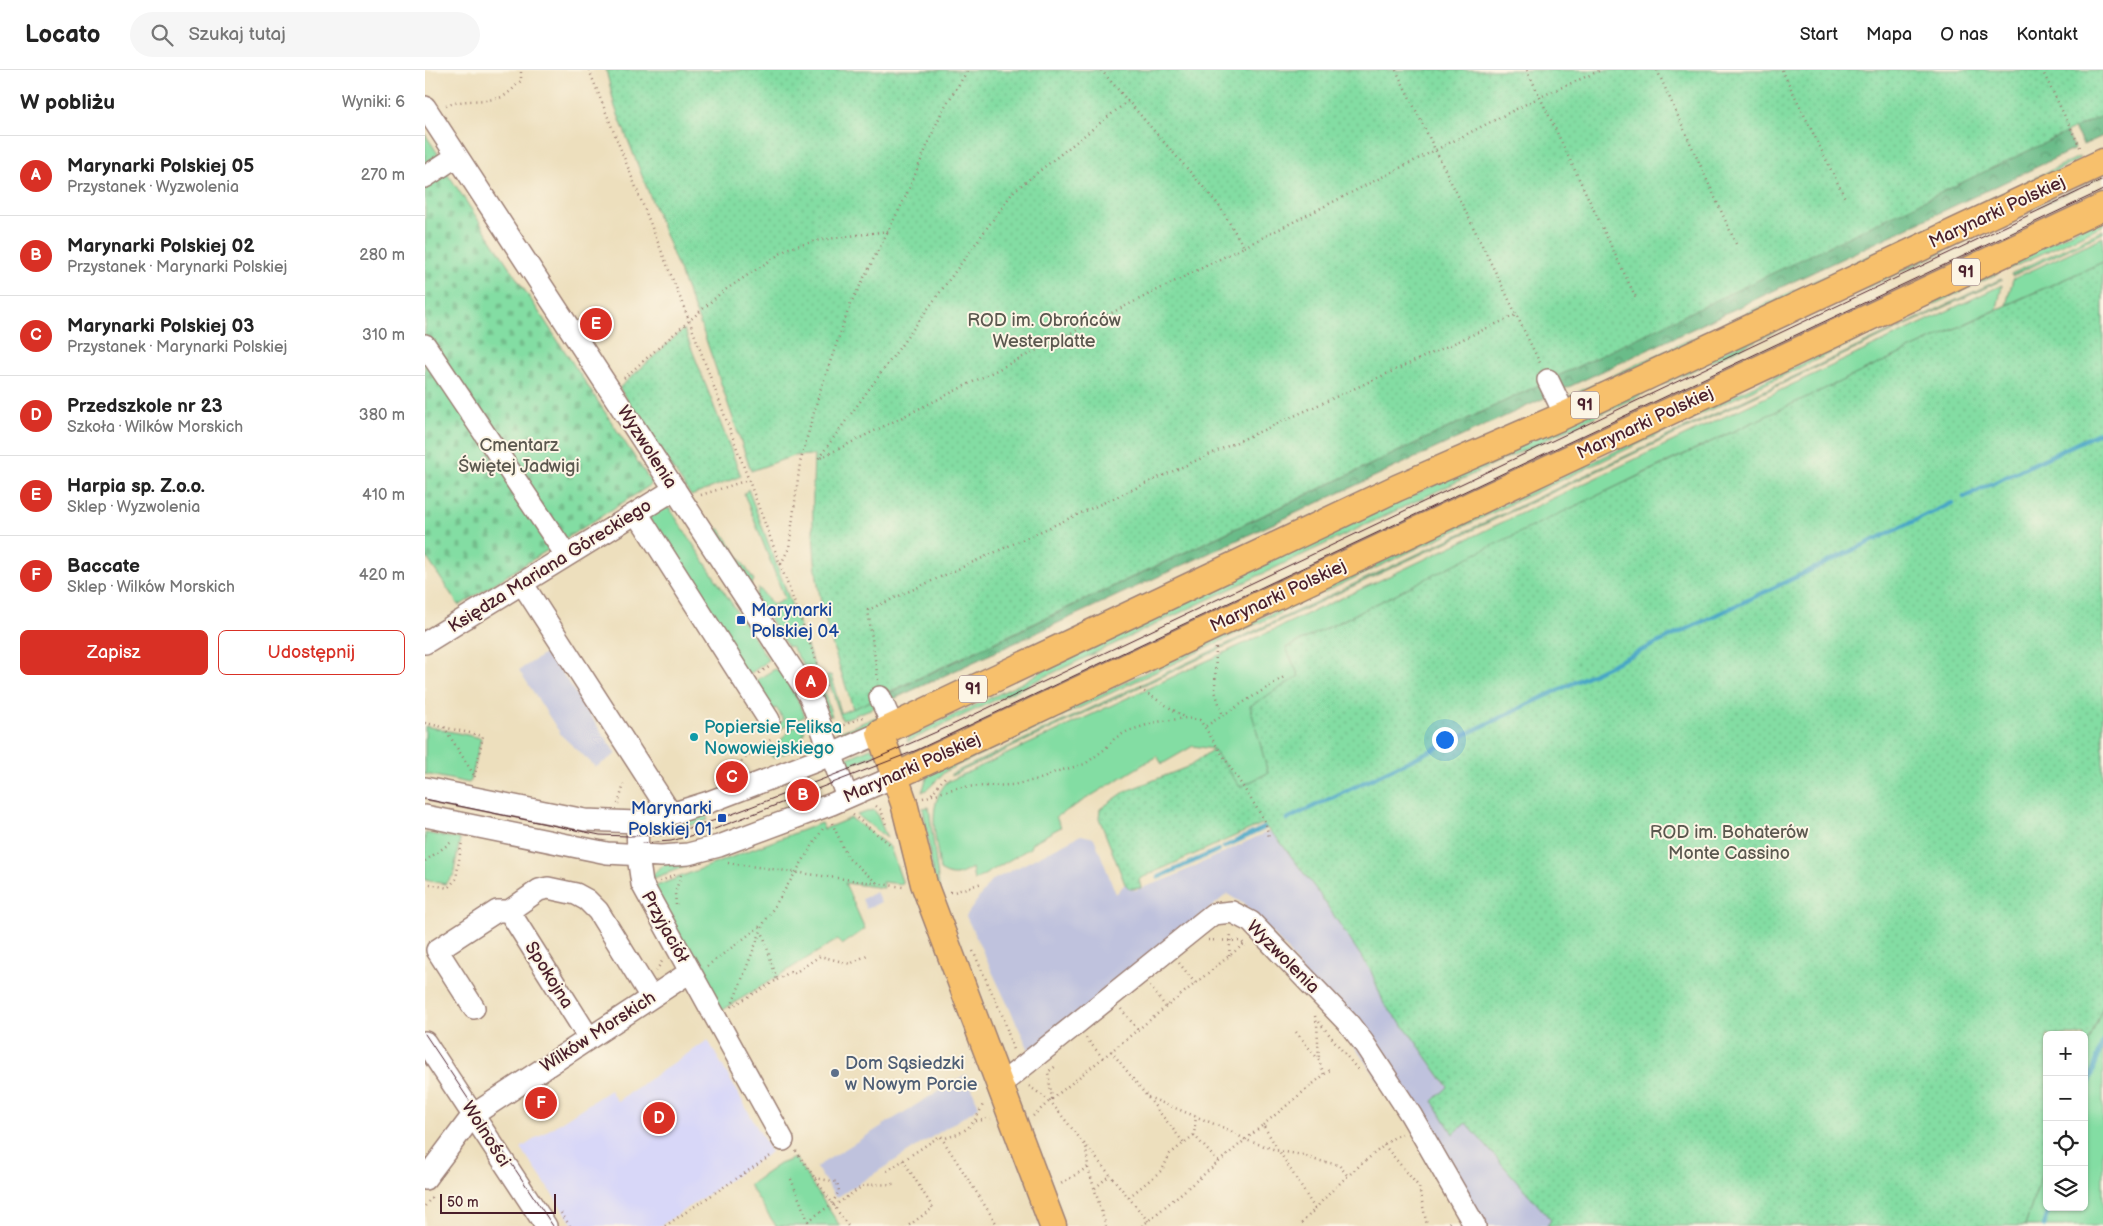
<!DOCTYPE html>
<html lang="pl">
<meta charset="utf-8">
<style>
body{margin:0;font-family:"Balsamiq Sans",sans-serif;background:#f6f6f6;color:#222}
.controls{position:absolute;right:15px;bottom:15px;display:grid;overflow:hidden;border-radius:8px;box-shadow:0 1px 4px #0004}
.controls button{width:45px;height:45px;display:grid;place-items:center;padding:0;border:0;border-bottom:1px solid #e0e0e0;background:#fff;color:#222;font:25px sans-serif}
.scale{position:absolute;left:15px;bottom:12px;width:116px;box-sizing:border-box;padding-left:5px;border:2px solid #4a1f2b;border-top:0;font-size:14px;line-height:18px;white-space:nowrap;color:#4a1f2b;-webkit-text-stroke:4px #fcf5e5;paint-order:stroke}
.you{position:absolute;left:1019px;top:669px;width:18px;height:18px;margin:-12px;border:4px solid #fff;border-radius:50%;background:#1a73e8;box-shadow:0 0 0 8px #1a73e833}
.badge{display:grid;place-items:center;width:32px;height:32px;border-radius:50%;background:#d93025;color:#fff;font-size:16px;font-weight:700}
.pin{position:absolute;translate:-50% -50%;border:2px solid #fff;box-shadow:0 1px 5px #0006}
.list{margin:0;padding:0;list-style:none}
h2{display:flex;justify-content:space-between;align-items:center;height:65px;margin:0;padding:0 20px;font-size:21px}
h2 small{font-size:16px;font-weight:400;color:#767676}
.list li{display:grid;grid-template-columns:32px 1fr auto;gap:15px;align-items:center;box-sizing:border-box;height:80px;padding:0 20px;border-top:1px solid #e0e0e0}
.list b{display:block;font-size:19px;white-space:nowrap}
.list p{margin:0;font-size:16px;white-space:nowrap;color:#767676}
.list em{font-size:16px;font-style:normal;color:#767676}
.actions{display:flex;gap:10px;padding:15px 20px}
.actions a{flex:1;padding:11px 0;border:1px solid #d93025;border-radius:8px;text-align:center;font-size:18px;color:#d93025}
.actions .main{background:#d93025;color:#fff}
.icon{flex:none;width:28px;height:28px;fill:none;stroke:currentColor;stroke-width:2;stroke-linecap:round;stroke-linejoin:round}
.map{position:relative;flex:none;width:1678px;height:1156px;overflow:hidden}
header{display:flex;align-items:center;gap:30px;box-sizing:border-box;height:70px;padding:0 25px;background:#fff;border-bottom:1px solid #e0e0e0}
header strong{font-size:24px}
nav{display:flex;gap:28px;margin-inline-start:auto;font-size:18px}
.search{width:350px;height:45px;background:#f6f6f6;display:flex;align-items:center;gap:12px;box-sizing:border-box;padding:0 18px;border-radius:28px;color:#767676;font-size:19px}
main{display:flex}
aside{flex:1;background:#fff}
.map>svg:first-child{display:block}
.built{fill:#d8d7f8}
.industrial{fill:#bfc2dd}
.green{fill:#83dda3;stroke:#667e67}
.forest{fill:url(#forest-crowns);stroke:#5a6e5a}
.cemetery{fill:url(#cemetery-stones);stroke:#667e67}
.garden{fill:url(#garden-dots);stroke:#667e67}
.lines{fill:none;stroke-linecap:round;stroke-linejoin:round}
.stream{stroke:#47a6c6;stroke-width:4.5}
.minor-casing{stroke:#9c7f74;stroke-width:24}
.major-casing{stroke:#9c7f74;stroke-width:29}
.path{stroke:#9c7f74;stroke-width:2.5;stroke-dasharray:1 4;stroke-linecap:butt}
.minor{stroke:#fff;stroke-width:21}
.major{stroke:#f7c06c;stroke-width:26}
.tram{stroke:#4a1f2b;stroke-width:1}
.transit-dot{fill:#1a4fb4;stroke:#fcf5e5;stroke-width:2}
.culture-dot{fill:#0f9aa8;stroke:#fcf5e5;stroke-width:2}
.service-dot{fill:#5c6f8a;stroke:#fcf5e5;stroke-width:2}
.labels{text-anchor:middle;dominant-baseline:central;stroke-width:4;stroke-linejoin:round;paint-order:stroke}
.shield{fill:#fcf5e5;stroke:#7f5f63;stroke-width:1}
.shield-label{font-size:16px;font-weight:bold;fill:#4a1f2b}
.street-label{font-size:18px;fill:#4a1f2b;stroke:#fcf5e5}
.park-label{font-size:18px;fill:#5b584f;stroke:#fcf5e5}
.transit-label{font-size:18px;fill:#164399;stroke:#fcf5e5;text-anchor:start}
.culture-label{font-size:18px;fill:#0d838f;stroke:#fcf5e5;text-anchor:start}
.service-label{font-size:18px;fill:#4e5e75;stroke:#fcf5e5;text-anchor:start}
</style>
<header>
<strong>Locato</strong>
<div class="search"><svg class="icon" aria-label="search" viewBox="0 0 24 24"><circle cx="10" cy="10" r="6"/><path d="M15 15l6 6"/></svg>Szukaj tutaj</div>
<nav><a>Start</a><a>Mapa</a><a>O nas</a><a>Kontakt</a></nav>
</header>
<main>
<aside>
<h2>W pobliżu<small>Wyniki: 6</small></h2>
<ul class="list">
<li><span class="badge">A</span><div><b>Marynarki Polskiej 05</b><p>Przystanek · Wyzwolenia</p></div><em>270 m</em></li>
<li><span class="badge">B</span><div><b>Marynarki Polskiej 02</b><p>Przystanek · Marynarki Polskiej</p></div><em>280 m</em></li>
<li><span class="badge">C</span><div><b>Marynarki Polskiej 03</b><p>Przystanek · Marynarki Polskiej</p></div><em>310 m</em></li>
<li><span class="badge">D</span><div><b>Przedszkole nr 23</b><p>Szkoła · Wilków Morskich</p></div><em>380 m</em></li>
<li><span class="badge">E</span><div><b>Harpia sp. Z.o.o.</b><p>Sklep · Wyzwolenia</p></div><em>410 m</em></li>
<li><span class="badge">F</span><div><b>Baccate</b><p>Sklep · Wilków Morskich</p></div><em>420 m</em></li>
</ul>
<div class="actions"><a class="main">Zapisz</a><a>Udostępnij</a></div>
</aside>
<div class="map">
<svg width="1678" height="1156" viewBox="0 0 1678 1156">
<defs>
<pattern id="forest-crowns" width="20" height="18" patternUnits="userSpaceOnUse" patternTransform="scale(1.25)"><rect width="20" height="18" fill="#6abc89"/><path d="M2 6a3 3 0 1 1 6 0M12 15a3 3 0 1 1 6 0" fill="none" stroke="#599870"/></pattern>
<pattern id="cemetery-stones" width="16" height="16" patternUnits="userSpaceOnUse" patternTransform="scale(1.25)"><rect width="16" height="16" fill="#83dda3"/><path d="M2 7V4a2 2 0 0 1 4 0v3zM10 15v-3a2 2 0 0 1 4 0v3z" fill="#73bd8c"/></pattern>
<pattern id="garden-dots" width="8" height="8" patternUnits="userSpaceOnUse" patternTransform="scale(1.25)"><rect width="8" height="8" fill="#83dda3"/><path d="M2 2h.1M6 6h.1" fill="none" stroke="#73bd8c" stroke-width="1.8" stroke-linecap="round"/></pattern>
</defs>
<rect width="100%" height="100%" fill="#fcf5e5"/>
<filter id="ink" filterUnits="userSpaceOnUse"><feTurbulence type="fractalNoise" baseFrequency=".02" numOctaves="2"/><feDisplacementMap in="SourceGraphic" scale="10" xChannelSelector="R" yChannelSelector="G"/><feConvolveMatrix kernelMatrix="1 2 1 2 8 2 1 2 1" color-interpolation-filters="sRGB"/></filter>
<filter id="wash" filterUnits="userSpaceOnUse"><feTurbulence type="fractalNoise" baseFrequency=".0096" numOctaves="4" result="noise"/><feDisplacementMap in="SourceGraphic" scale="20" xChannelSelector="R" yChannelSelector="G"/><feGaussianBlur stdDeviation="1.12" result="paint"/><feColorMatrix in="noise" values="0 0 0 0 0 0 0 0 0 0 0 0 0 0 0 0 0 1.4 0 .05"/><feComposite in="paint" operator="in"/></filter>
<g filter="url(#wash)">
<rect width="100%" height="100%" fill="#eddfbd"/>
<path class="built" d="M283,970L346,1082L235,1156H149L96,1078L185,1020L192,1031Z"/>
<path class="industrial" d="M123,582L191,684L171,697L137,666L94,600Z
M844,761L853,769L893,822L946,901L959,934L983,961L1023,1018L1028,1063L1041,1052L1126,1150L1122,1156H1055L860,877L819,834L802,824L720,892L605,982L541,846L566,811L656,765L669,768L691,824L700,814L705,819L711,820L745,808Z
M451,822L456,832L441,839L437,829Z
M541,1004L554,1037L411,1128L391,1097Z"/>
<path class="green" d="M0,64L17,90L0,101Z
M1654,87V90L1148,332L1138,329Z
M1678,106L482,672L484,666L597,613L648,582Z
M1678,146V155L1584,199V194Z
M1678,160V163L1587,206L1586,204Z
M1678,167V192L1581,235L1588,209Z
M1571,202L1573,204L525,699C514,704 508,718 497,722L503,705Z
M1576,209L1577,210L526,706V704Z
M1577,215L1572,239L1223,401L861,578L874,606L826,636L843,703L815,717L788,679L768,676L737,694L732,686L631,747L636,757L607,773L605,778L549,811L547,798C534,806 528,808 515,800C512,771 500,736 522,712L979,499Z
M323,419L397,616L407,646H404L388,610L366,576L363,577L330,527L334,518L348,535L360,529L319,424Z
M238,436L245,439L343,589L339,594L320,607L222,445Z
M292,458L296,460L329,510L324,519L287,463Z
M350,599C362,603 375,634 380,646L350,662L347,658L359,650L351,638L344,643L325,614Z
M406,605L416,643L450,629L453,636L417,650L402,606Z
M456,645L455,651C441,658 428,669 412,663Z
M378,653L380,659L375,677L348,688L345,684L346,682L365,659Z
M0,656L56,668L46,711L44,713L0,704Z
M446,678L451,684L420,697L418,690Z
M504,737L515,824L511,823L498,738Z
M448,740L451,742L462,768L432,745Z
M280,743L283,750L249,760L227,763L234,757Z
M426,748L465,777L478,814L457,812L459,818L420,813L440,859L417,875L412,870L296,941L226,818L396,753L399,759Z
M0,763L35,769L28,806L20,814L0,810Z
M283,788L229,808H226C238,787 261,791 283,788Z
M1678,936V1156H1600L1622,1087V1137H1659V984Z
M370,1088L415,1156H351L324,1115L354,1094Z"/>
<path class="forest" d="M1678,45V66L1658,75L1649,58Z
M1641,62L1650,79L1133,322L1126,309Z
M1118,313L1124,326L462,632L459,625Z"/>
<path class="cemetery" d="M21,101L226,412L224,416L34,536L0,485V115Z"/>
<path class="garden" d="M181,0H1678V45L1118,313L428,639C418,606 406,574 398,541C386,490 387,437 389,385L368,386L326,401L278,261L190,37Z
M1678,192V936L1659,984V965H1622V1087L1600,1156H1122L1126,1150L1041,1053L1028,1064L1008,1031L1023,1017L983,961L959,934L946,901L893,822L853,769L837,754L714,809L716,818L705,819L700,814L674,748L675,739L701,721L765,696L788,679L815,717L843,703L825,636L874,606L861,578C934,544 1004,506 1077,471C1276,376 1476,282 1678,192Z
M259,259L316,406L266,426L194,318Z"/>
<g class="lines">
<path class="stream" d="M1539,427L1678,361
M862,749L1527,433
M799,777L839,758
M734,807L793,780
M1659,1030L1678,971
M1619,1156L1625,1137"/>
</g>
</g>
<g filter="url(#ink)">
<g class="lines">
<g class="minor-casing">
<path id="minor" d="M0,37L373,608L385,627L422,727
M0,107L32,86
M0,275L135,476
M1123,310L1140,345
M212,443L344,650
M97,513L246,744
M0,573L250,419
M455,627L468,657
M0,718L160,750L212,752L246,744L284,732L391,691L455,663
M0,746L182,783L236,786L263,784L294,776L407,734L471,706
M212,752L213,786L217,814L358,1070
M84,841L164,968
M49,938L12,880L72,841H84L114,820L123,818L151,824L162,830L173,841L226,927
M0,972L121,1156
M575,1015L788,844L807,842L826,852L924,954L938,972L986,1045L1050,1156
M0,1109L48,1045L265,902"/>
</g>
<g class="major-casing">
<path id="major" d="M471,706L1678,137
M628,1156L499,814L479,733L455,663L972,418L1140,345L1678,92"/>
</g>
<path class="path" d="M164,0L264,250L401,617
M676,0L793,134L819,177L393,389L589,121L703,31
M971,0L1116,295
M1102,0L1212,230
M1232,0L1312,176
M1357,0L1421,130
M1617,0L1656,79
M21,36C38,28 59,33 77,27C84,24 90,16 96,11V0
M819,177L1115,27L1176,0
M199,308L297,222L364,178L395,170L463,161
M276,425L323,410
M356,494L364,478L375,393L394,324L425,235L480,128L517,41L543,0
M791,578L790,621L798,646
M334,603L344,597
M453,610L443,540L1093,244
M715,619L761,648
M0,653L58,666L49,709
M781,656L859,607
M19,657L49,705
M414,657L441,646
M361,659L375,651
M296,706L348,668
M507,725L535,717L588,715L619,708L630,702L660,694L680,679L690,668L703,661L731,652L761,648L775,650L840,751L844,767
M498,728L505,726L520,707
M193,734L200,711
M451,736L456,740L462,757
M428,745L467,776
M407,753L423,788L452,813
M0,791L28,771
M303,793L478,817
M235,811L251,805
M0,813L23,818L31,809L37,771
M525,822H529L557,813
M251,835L250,823L257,802
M783,870L816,871L821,876
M548,881L579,949L588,980
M804,886L806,862
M754,893L770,913
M282,896L338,854
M231,901L239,888
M352,910L365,902L368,904L395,886L425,894L442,885
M725,916L741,937
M306,937L339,853L399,757
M306,937L352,910L337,861
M696,939L713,960
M890,946L892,954L894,989
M894,952L933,1000
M871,962L894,990L899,1005
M661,968L678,988
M686,981L759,1073
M604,1016L625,1031L661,1076L663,1097L634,1115
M723,1027L804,1060L821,1070L854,1081L878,1085L891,1090L914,1095L922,1105
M627,1029L819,874
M608,1046L627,1029L623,1002L631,996L630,994
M551,1051L566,1049
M838,1055L906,999
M769,1065L794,1093
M516,1067L573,1156
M959,1075L994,1117L1002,1156
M662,1077L723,1151
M371,1081L423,1156
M478,1090L508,1138L483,1156
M663,1098L681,1156
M462,1101L515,1066L520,1068C544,1062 550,1053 559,1032
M366,1109L385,1156
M670,1118L685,1105
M704,1127L737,1100L745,1084L769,1065L771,1046
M0,1136L8,1125
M409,1136L439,1115L470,1114
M890,1139C908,1118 929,1100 951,1082C959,1076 967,1067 977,1064
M136,1143L145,1156
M383,1151L407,1134L414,1121L412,1112L390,1108
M240,1156L347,1085
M717,1156L838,1055L890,1139L874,1156
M1020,1156L1027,1150"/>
<use href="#minor" class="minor"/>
<use href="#major" class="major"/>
<path class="tram" d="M0,729L175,765L203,766L237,765L272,756L297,748L445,691L525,656L1678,110
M218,773L246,771L287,760L492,680L1678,120
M0,964L128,1156"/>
</g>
</g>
<g class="transit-dot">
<rect x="311" y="545" width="10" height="10" rx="2.5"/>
<rect x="292" y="743" width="10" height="10" rx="2.5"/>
</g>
<circle class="culture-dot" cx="269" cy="667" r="5"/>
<circle class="service-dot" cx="410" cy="1003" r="5"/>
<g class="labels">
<g class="shield">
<rect x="1527" y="188.5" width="28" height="27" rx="4"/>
<rect x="1146" y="321.5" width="28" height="27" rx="4"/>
<rect x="534" y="605.5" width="28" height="27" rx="4"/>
</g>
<g class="shield-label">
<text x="1541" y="202">91</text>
<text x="1160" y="335">91</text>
<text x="548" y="619">91</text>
</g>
<g class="street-label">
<text transform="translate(1572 142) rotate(-25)">Marynarki Polskiej</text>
<text transform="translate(1220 353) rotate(-25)">Marynarki Polskiej</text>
<text transform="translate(222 377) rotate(57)">Wyzwolenia</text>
<text transform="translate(125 496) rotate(-32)">Księdza Mariana Góreckiego</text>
<text transform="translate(853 526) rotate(-25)">Marynarki Polskiej</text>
<text transform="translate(487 698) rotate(-24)">Marynarki Polskiej</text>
<text transform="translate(240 857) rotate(61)">Przyjaciół</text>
<text transform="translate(858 887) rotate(45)">Wyzwolenia</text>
<text transform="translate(124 905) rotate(58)">Spokojna</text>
<text transform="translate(173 962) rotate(-33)">Wilków Morskich</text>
<text transform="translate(61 1064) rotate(57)">Wolności</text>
</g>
<g class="park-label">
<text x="619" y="250">ROD im. Obrońców<tspan x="619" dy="21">Westerplatte</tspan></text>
<text x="94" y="375">Cmentarz<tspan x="94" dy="21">Świętej Jadwigi</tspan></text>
<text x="1304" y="762">ROD im. Bohaterów<tspan x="1304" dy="21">Monte Cassino</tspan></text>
</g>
<g class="transit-label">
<text x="326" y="540">Marynarki<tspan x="326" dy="21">Polskiej 04</tspan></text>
<text x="287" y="738" text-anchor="end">Marynarki<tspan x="287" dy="21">Polskiej 01</tspan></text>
</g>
<g class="culture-label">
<text x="279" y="657">Popiersie Feliksa<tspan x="279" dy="21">Nowowiejskiego</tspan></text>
</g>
<g class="service-label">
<text x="420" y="993">Dom Sąsiedzki<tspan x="420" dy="21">w Nowym Porcie</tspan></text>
</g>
</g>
</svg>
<div class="controls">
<button>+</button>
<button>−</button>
<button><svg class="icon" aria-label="locate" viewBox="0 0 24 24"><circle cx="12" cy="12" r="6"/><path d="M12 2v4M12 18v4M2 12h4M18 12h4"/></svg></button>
<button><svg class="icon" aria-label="layers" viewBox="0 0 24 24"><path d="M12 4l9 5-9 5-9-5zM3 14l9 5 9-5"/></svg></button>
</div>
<div class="scale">50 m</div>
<div class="you"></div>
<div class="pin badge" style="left:386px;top:612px">A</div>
<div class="pin badge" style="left:378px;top:725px">B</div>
<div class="pin badge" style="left:307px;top:707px">C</div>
<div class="pin badge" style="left:234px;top:1048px">D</div>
<div class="pin badge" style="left:171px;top:254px">E</div>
<div class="pin badge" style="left:116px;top:1033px">F</div>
</div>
</main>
